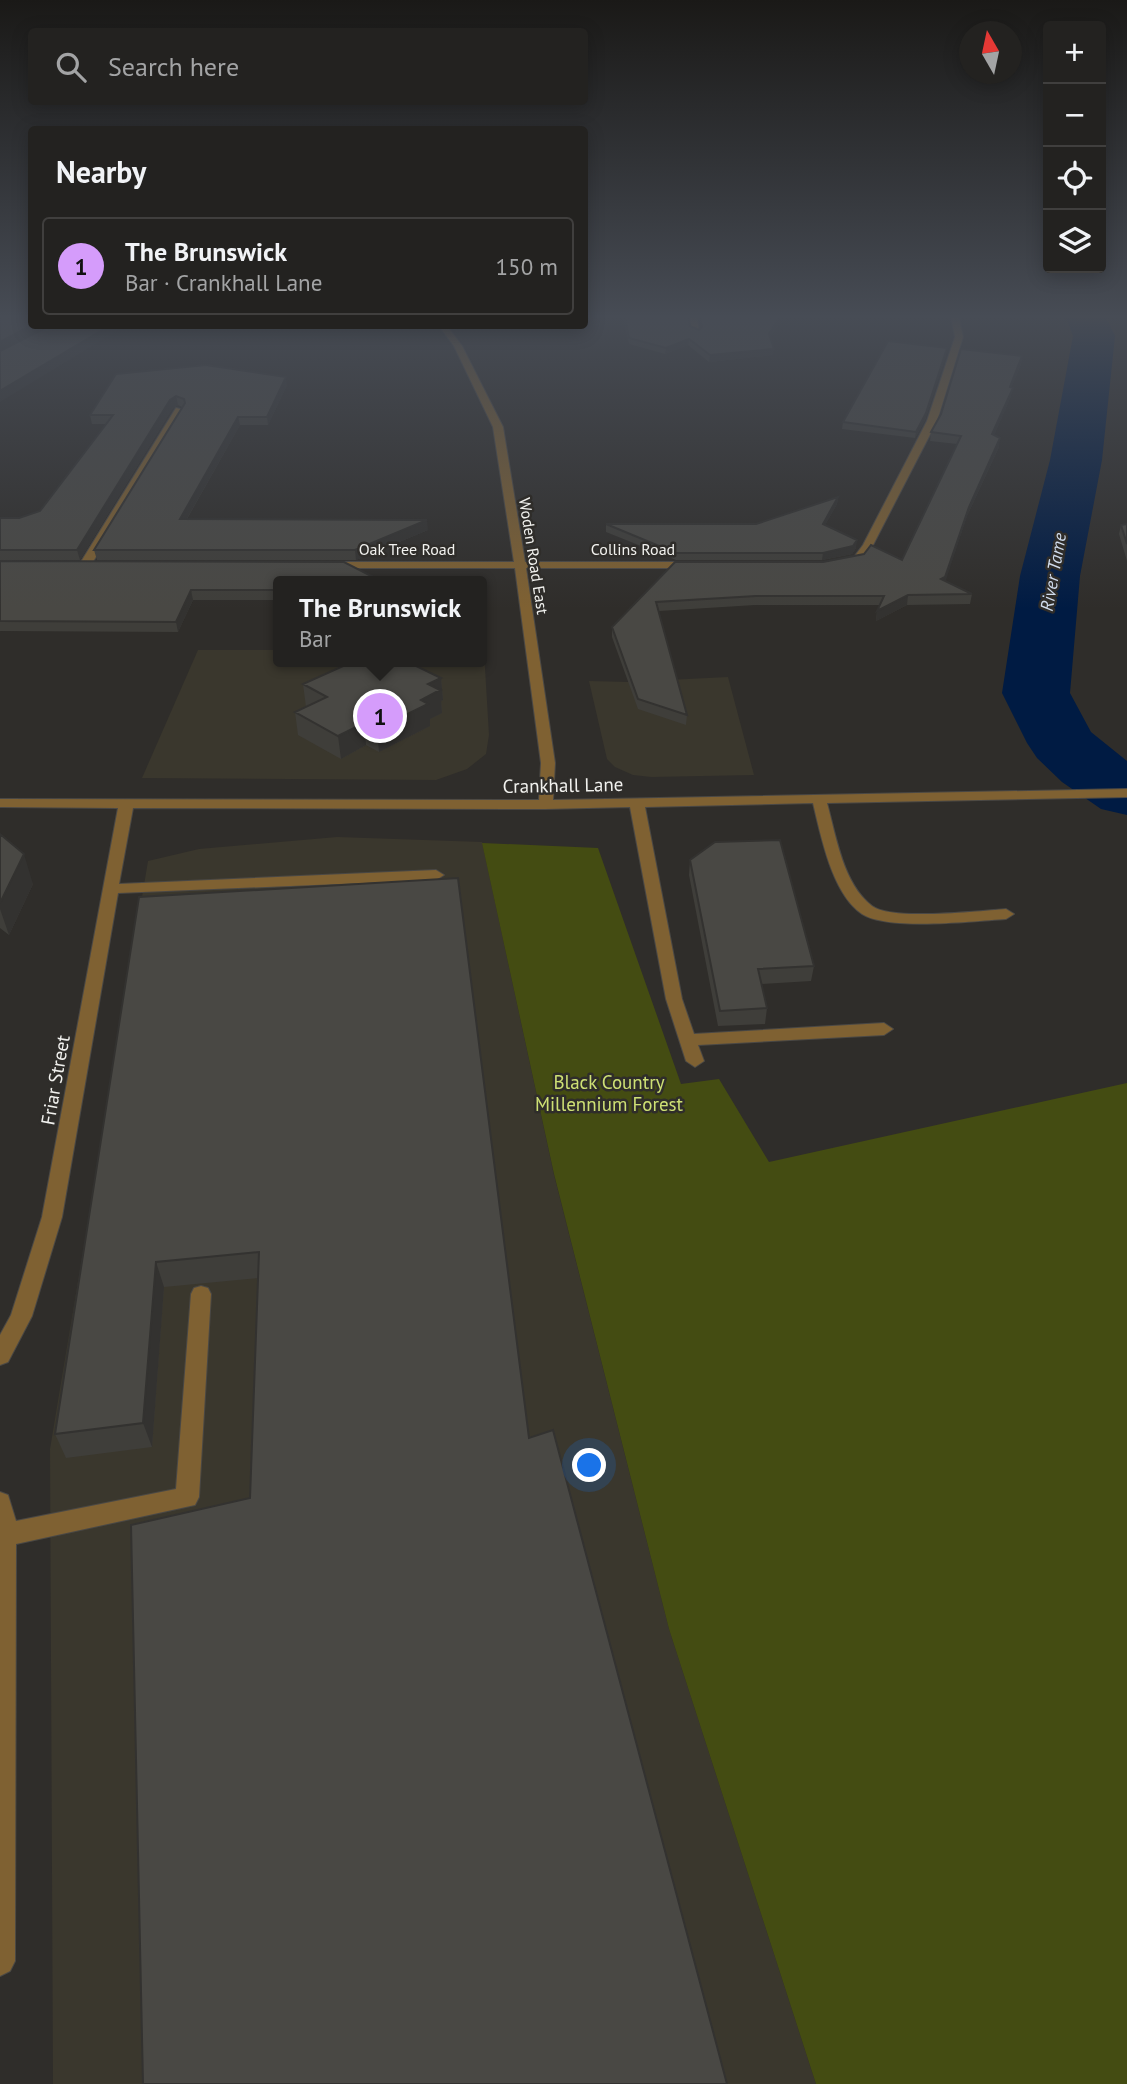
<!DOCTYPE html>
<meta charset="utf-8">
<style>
body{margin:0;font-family:"PT Sans",sans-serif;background:#2f2f2d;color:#f1f3f6}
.controls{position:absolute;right:21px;top:21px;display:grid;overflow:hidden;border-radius:7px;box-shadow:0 4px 18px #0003}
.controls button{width:63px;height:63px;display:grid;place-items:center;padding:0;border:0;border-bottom:2px solid #403f3e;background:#232220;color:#f1f3f6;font:35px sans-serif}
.compass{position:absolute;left:959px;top:21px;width:63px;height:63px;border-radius:50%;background:#232220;box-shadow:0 4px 18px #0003;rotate:351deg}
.you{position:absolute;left:590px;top:1466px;width:24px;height:24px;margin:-18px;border:5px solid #fff;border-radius:50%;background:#1a73e8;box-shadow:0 0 0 10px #1a73e833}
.badge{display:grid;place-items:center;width:46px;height:46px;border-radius:50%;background:#d59cfb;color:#111;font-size:23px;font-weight:700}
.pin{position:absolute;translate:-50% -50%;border:4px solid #fff;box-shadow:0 2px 7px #0006}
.popup{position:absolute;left:273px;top:576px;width:214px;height:91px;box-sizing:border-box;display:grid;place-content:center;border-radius:7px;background:#232220;filter:drop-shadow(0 2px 5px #0005);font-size:23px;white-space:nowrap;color:#a3a4a5}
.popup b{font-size:26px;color:#f1f3f6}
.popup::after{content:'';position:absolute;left:50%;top:100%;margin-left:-14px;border:14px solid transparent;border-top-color:#232220}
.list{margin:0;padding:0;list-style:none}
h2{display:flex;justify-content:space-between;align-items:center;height:91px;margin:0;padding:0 28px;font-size:30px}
h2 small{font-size:23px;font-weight:400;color:#a3a4a5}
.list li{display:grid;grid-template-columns:46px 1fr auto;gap:21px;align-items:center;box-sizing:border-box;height:98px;margin:0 14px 14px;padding:0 14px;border:2px solid #403f3e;border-radius:7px}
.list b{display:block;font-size:26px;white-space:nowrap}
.list p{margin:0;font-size:23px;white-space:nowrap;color:#a3a4a5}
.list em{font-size:23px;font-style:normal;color:#a3a4a5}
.icon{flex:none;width:38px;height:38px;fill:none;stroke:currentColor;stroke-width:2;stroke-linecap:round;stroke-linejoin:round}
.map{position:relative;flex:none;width:1127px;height:2084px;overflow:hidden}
.search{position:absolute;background:#232220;box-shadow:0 4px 18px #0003;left:28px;top:28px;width:560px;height:77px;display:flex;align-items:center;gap:18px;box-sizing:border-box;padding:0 24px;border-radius:7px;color:#a3a4a5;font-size:26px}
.panel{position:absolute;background:#232220;box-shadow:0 4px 18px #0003;left:28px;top:126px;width:560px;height:203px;border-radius:7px}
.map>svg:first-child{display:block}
.built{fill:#3a372d}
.green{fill:#444c12}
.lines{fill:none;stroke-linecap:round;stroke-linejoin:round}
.river{fill:#001b43;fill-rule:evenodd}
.minor-casing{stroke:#4a4845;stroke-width:2}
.minor{fill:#7f6132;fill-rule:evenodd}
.wall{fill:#3f3e3a}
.shaded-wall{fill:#333230}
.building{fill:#494844;stroke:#333230;stroke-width:2}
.labels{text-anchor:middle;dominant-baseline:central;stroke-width:5;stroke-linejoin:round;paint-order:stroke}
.far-street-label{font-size:16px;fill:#f1f1ee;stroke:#2f2d2a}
.far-water-label{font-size:18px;font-style:italic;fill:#d0dced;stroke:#2f2d2a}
.street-label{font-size:19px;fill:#f1f1ee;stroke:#2f2d2a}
.park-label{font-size:19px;fill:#cee074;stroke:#2f2d2a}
</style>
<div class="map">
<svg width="1127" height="2084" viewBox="0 0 1127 2084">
<rect width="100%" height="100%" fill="#2f2d2a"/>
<path class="built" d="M198,650H278V662H481L482,651H484L489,735L486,754L467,769L436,780L142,778Z
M728,677L754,775L651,777L633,775L615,767L607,759L589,681L628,682Z
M337,837L482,842L554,1175L669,1629L816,2084H53L50,1449L148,861L199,849Z"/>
<path class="green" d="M482,843L598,848L681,1084L719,1079L769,1162L1127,1083V2084H816L669,1629L554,1174Z"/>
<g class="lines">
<path class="river" d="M1066,317H1106L1115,336L1102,460L1080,576L1070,693L1091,732L1127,761V815L1101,809L1062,782L1037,758L1027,743L1002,693L1020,576L1050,460L1073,336Z"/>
<g class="minor-casing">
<path id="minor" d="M689,317H697L699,334L692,332Z
M951,317H959L963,337L937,421L873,545L862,561L837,565V561L854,557L863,545L927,421L955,337Z
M439,326H447L462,346L503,427L525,562H697L703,565L697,568H526L555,763L553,800L1127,789V797L827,803C836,836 843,884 872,906C891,921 979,911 1006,909L1014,914L1006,919C974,921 888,931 862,914C832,894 821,836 813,803L645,807L682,999L694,1034L884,1023L893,1029L884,1035L698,1045L704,1061L695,1067L686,1061L666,999L630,807L546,809L133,808L119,884L436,870L444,875L436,880L118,893L62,1217L32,1316L8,1362L0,1365V1335L11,1315L42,1217L118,808L0,807V799L539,800L541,763L515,568H326L320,565L326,562H514L493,427L454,346Z
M176,408L184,410L91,565L81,567L79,565Z
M201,1286L208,1288L211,1294L199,1497L195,1505L16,1544L15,1961L10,1971L0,1976V1492L8,1495L16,1521L176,1489L191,1294L194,1288Z"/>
</g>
<use href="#minor" class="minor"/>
</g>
<path class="wall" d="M623,317H688L690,326L699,330L701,328L699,317H783L770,338L773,355L709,362L688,345L665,354L629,344Z
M946,355L925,420L915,438L842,429L843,422Z
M1022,356L1021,364L1011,388V396L994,435L999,447L967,516L945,581L972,594L970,604L907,605L876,621L877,611L880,605H755L659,611L687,715L686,725L638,709L612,637V627L675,562H823L902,560L957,444L930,441L931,432Z
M116,374L287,385L268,425H240L187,519L428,530L356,560H97L94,550L182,407L178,405L172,409L80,560H0V518H19L40,511L106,424H92L90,415Z
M838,497L837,504L825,525L856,548L852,554L822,560H676L606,532V524H756Z
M1127,524V561L1119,534L1121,525Z
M0,561L278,581V600H193L178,632L0,631Z
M441,678L443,700L441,701L442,713L430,719V726L379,752L366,745L341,759L298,735L295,712L306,707L303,684Z
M0,834L33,884L9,935L0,928Z
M690,860L814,966L811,981L761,984L767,1008L765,1024L718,1026L689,875Z
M139,897L529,1438L727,2084L250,1498L258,1278L164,1287L152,1447L66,1458L55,1434Z"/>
<path class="shaded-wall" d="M780,317H783L769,341V334Z
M32,325V326H48L0,352V342Z
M109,326H125L0,402V391Z
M689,339L688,345L665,354L666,348Z
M947,348L946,355L925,420L915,438L916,432Z
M774,349L773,355L709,362L710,355Z
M1022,356L1021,364L1008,396L1010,387Z
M286,377L287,385L268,425L267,417Z
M1013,388L1011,396L991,443L992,434Z
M176,396L178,405L172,409L80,560L77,550L170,400Z
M238,417L240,425L181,529L180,519Z
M1000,438L999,447L967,516L944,586L941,579L969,507Z
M838,497L837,504L822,531L823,524Z
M427,520L428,530L356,560L355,550Z
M857,540L856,548L852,554L822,560L823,553Z
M191,590L193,600L178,632L176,622Z
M908,595L907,605L876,621L877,611Z
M441,678L443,700L441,701L442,713L430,719V726L379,752L377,729L421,700L428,684Z
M364,723L366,745L341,759L338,736Z
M24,854L33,884L9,935L0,909V903Z
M156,1262L164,1287L152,1447L143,1423Z"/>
<path class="building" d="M0,317H32V325L0,342Z
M625,317H688L690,326L699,330L702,327L700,317H780L769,334L774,349L710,355L689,339L666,348L629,338Z
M49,326H109L0,391V351Z
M888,341L947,348L926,413L916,432L843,422Z
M961,349L1022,356L1010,387L1013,388L992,434L1000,438L969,507L945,577L941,579L972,594L908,595L877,611L884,596H756L656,602L687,715L638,699L612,627L675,562H823L864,554L871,545L902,560L961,436L931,432L941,414Z
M206,365L286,377L267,417H238L180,519L427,520L355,550H94L185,403L184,399L176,396L170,400L77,550H0V518H19L40,511L113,415H90L116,374Z
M838,497L823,524L857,540L853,546L823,553H676L606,524H756Z
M1127,524V544L1121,525Z
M0,561L344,562L381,581H278V590H191L176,622L0,621Z
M352,662H408L441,678L428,684L440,690L421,700L428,704L377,729L364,723L338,736L295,712L327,697L303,684Z
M0,834L24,854L0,903Z
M780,840L814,966L758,969L767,1008L720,1011L690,860L715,842Z
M458,878L529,1438L553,1430L727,2084H143L131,1525L250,1498L259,1252L156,1262L143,1423L55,1434L139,897Z"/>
<linearGradient id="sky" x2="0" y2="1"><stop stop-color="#1a1917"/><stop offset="0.52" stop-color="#474c55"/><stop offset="1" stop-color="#474c55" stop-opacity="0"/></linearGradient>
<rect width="1127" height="609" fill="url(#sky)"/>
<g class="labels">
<g class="far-street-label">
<text x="407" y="549">Oak Tree Road</text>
<text x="633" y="549">Collins Road</text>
<text transform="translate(534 556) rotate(81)">Woden Road East</text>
</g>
<g class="far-water-label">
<text transform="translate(1053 572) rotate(-80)">River Tame</text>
</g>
<g class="street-label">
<text transform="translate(563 785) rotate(-1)">Crankhall Lane</text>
<text transform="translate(55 1080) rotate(-80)">Friar Street</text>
</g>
<g class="park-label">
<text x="609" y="1082">Black Country<tspan x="609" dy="22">Millennium Forest</tspan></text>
</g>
</g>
</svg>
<div class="controls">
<button>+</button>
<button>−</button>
<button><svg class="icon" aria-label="locate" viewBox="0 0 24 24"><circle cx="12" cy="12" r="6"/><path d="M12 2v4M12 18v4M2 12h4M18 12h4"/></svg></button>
<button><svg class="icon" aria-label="layers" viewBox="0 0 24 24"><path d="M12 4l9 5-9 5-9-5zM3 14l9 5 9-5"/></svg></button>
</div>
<svg class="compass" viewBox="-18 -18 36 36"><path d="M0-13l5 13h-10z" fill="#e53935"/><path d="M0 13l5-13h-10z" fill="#a3a4a5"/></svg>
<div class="you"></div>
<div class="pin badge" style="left:380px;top:716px">1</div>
<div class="popup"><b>The Brunswick</b>Bar</div>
<div class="search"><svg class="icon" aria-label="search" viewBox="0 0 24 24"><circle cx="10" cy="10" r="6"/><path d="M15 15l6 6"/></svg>Search here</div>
<section class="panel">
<h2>Nearby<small></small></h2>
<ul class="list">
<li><span class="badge">1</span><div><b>The Brunswick</b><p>Bar · Crankhall Lane</p></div><em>150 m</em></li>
</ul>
</section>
</div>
